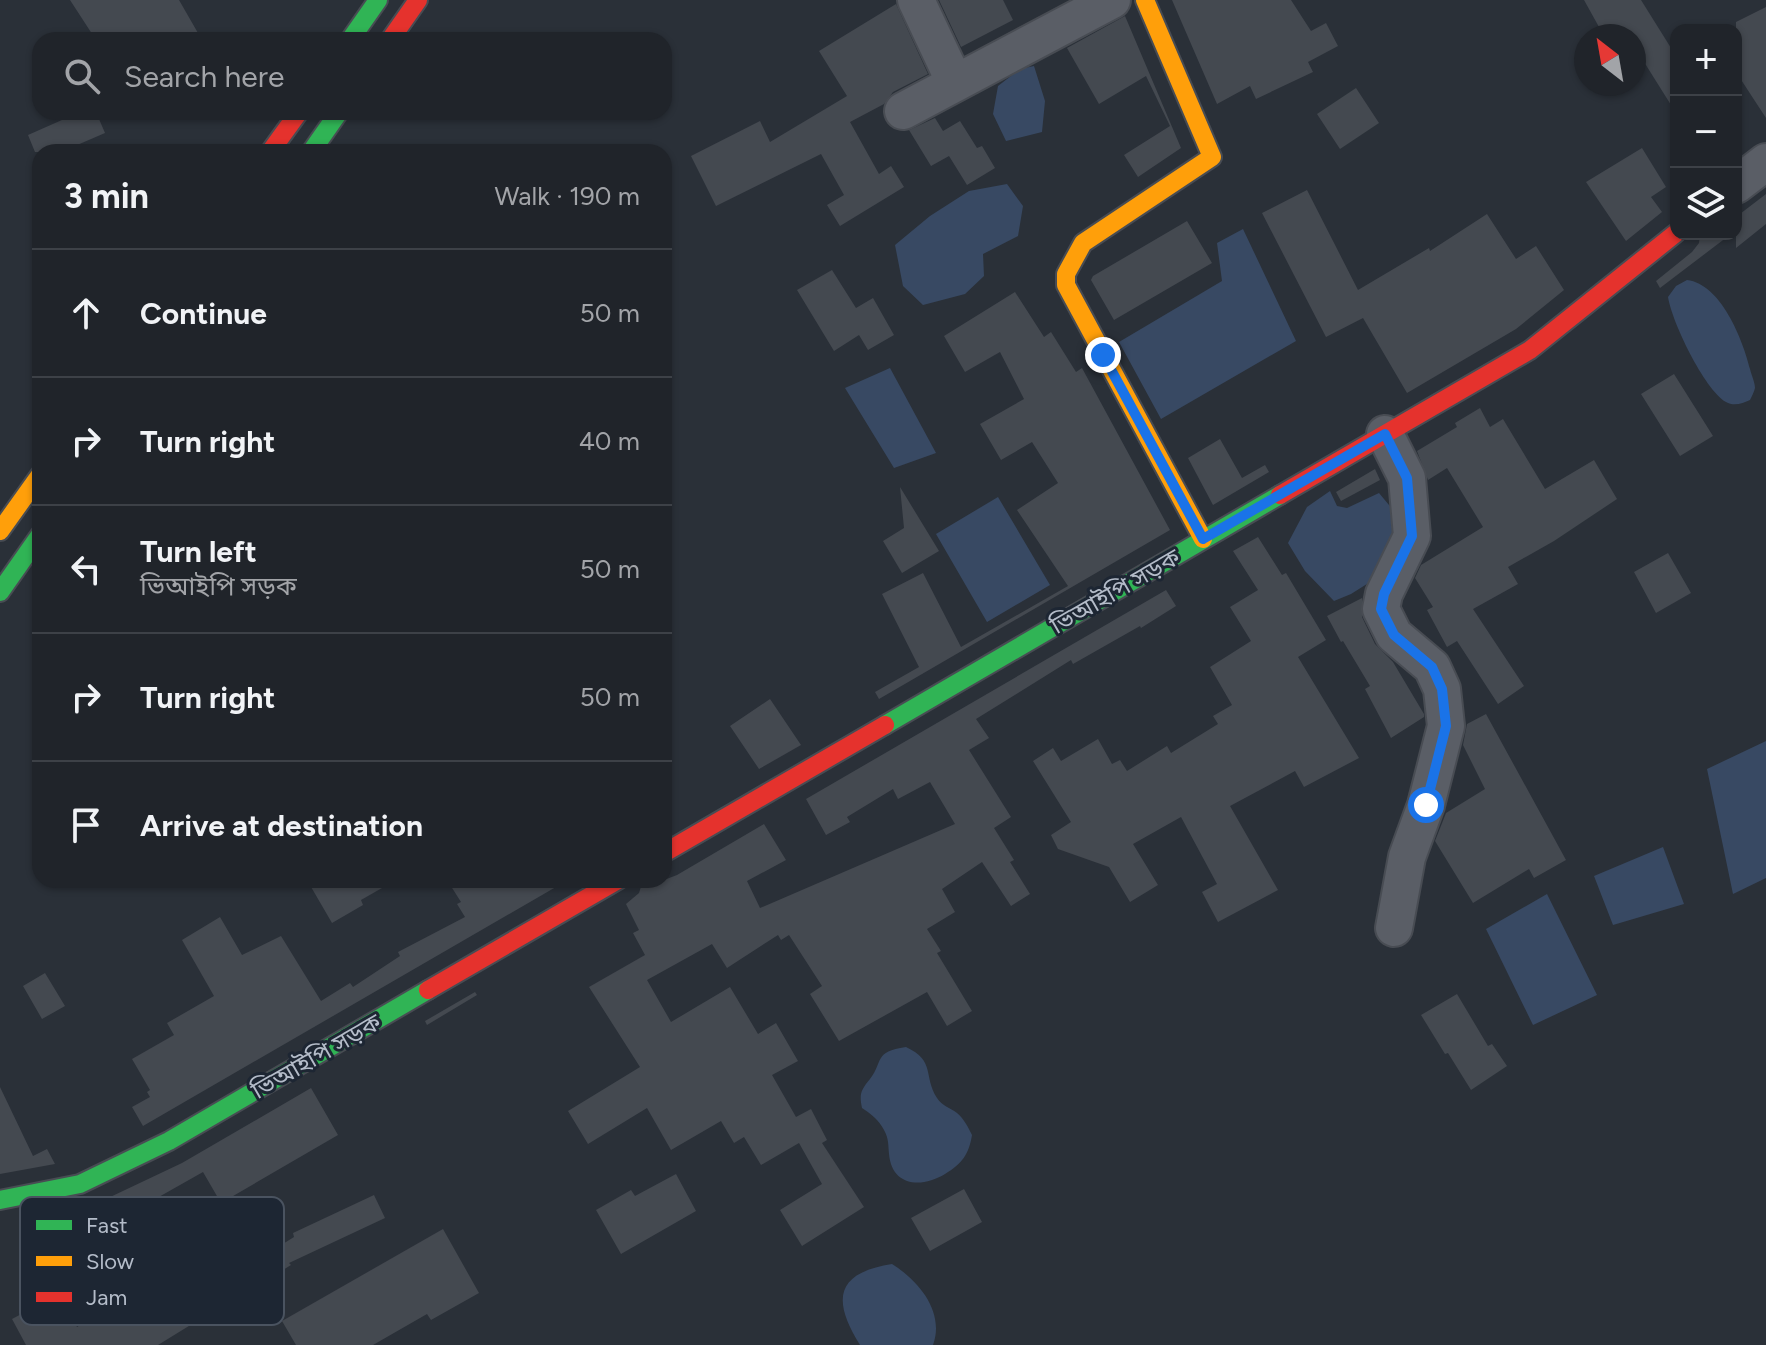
<!DOCTYPE html>
<meta charset="utf-8">
<style>
body{margin:0;font-family:Figtree,"Noto Sans Bengali",sans-serif;background:#2d3036;color:#f1f3f6}
.controls{position:absolute;right:24px;top:24px;display:grid;overflow:hidden;border-radius:16px;box-shadow:0 2px 6px #0004}
.controls button{width:72px;height:72px;display:grid;place-items:center;padding:0;border:0;border-bottom:2px solid #3d4147;background:#20242a;color:#f1f3f6;font:40px sans-serif}
.compass{position:absolute;left:1574px;top:24px;width:72px;height:72px;border-radius:50%;background:#20242a;box-shadow:0 2px 6px #0004;rotate:329deg}
.stop{position:absolute;width:24px;height:24px;margin:-18px;border:6px solid #1a73e8;border-radius:50%;background:#fff}
.stop.end{background:#1a73e8;border-color:#fff;box-shadow:0 2px 8px #0008}
.list{margin:0;padding:0;list-style:none}
h2{display:flex;justify-content:space-between;align-items:center;height:104px;margin:0;padding:0 32px;font-size:34px}
h2 small{font-size:26px;font-weight:400;color:#a2a4a8}
.list li{display:grid;grid-template-columns:52px 1fr auto;gap:24px;align-items:center;box-sizing:border-box;height:128px;padding:0 32px;border-top:2px solid #3d4147}
.list b{display:block;font-size:30px;white-space:nowrap}
.list p{margin:0;font-size:26px;white-space:nowrap;color:#a2a4a8}
.list em{font-size:26px;font-style:normal;color:#a2a4a8}
.icon{flex:none;width:44px;height:44px;fill:none;stroke:currentColor;stroke-width:2;stroke-linecap:round;stroke-linejoin:round}
.map{position:relative;flex:none;width:1766px;height:1345px;overflow:hidden}
.search{position:absolute;background:#20242a;box-shadow:0 2px 6px #0004;left:32px;top:32px;width:640px;height:88px;display:flex;align-items:center;gap:20px;box-sizing:border-box;padding:0 28px;border-radius:24px;color:#a2a4a8;font-size:30px}
.panel{position:absolute;background:#20242a;box-shadow:0 2px 6px #0004;left:32px;top:144px;width:640px;height:744px;border-radius:24px}
.map>svg:first-child{display:block}
.water{fill:#384963}
.building{fill:#444950}
.lines{fill:none;stroke-linecap:round;stroke-linejoin:round}
.street-casing{stroke:#484c53;stroke-width:40}
.fast-casing{stroke:#484c53;stroke-width:22}
.slow-casing{stroke:#484c53;stroke-width:22}
.jam-casing{stroke:#484c53;stroke-width:22}
.street{stroke:#5a5e66;stroke-width:36}
.fast{stroke:#30b455;stroke-width:18}
.slow{stroke:#ff9f0a;stroke-width:18}
.jam{stroke:#e5322d;stroke-width:18}
.route{stroke:#1a73e8;stroke-width:10}
.labels{text-anchor:middle;dominant-baseline:central;stroke-width:6;stroke-linejoin:round;paint-order:stroke}
.street-label{font-size:24px;fill:#b4bcc9;stroke:#1d2633}
.key{fill:#1d2633;stroke:#4a5360;stroke-width:2}
.key-label{font-size:22px;fill:#b4bcc9}
</style>
<div class="map">
<svg width="1766" height="1345" viewBox="0 0 1766 1345">
<rect width="100%" height="100%" fill="#2a3038"/>
<path class="water" d="M1034,66L1045,101L1042,132L1006,141L993,114L998,86L1020,69Z
M1007,184L1023,206L1018,236L983,254L984,276L965,294L923,305L903,286L895,245L930,216L969,191Z
M1243,229L1296,341L1161,419L1119,342L1222,281L1217,243Z
M1687,280C1721,284 1743,340 1750,369C1751,374 1755,382 1755,388C1754,392 1752,396 1750,400C1743,403 1734,407 1726,402C1704,389 1672,322 1668,297L1676,286Z
M890,368L936,453L894,468L845,388Z
M1330,491L1337,506L1347,508L1379,493L1394,511L1395,545L1378,577L1351,594L1334,601L1305,571L1288,543L1307,507Z
M998,497L1050,585L987,622L936,534Z
M1766,741V878L1733,894L1707,769Z
M1663,847L1684,904L1613,925L1594,876Z
M1547,894L1597,995L1533,1025L1486,929Z
M906,1047C936,1061 923,1076 937,1098C942,1106 951,1108 957,1113C964,1119 968,1127 972,1135C969,1154 962,1164 945,1174C922,1188 892,1187 889,1154C888,1145 889,1139 884,1130C879,1120 871,1114 862,1108C859,1094 861,1090 870,1079C884,1061 873,1052 906,1047Z
M892,1264C919,1281 945,1312 933,1345H860C832,1300 835,1273 892,1264Z"/>
<path class="building" d="M70,0H179L202,40H96Z
M939,0H1003L1013,20L961,47Z
M1172,0H1291L1311,31L1326,23L1338,46L1308,62L1313,72L1256,99L1250,86L1217,104Z
M1584,0H1641L1676,56V113L1634,46V36H1604Z
M896,4L928,74L893,92L884,104L850,122L879,174L891,166L904,187L840,226L827,205L844,195L821,154L716,206L691,156L760,121L770,142L847,96L819,51Z
M1766,7V118L1736,72V22Z
M1125,16L1181,148L1138,177L1124,155L1170,126L1146,76L1099,104L1067,48Z
M1356,88L1379,123L1340,149L1317,114Z
M80,112H96L105,133L61,152H35L28,135Z
M935,118L943,131L960,121L977,148L982,146L995,168L967,185L949,156L931,166L909,130Z
M1642,148L1666,187L1651,197L1662,212L1626,241L1586,182Z
M1307,190L1358,290L1429,248L1430,251L1487,214L1516,259L1536,246L1564,290L1516,329L1407,393L1363,318L1326,337L1262,213Z
M1766,194V224L1736,248V217Z
M1187,221L1212,263L1114,320L1091,280L1093,276Z
M1700,234H1731L1660,288L1656,281L1692,252L1699,243Z
M832,270L856,308L873,298L894,335L868,350L859,335L834,351L797,290Z
M1015,292L1044,337L1051,332L1076,372L1082,368L1170,530L879,699L875,692L919,667L882,594L923,573L961,647L1068,586L1017,510L1058,483L1032,442L1001,460L980,424L1024,399L1000,352L965,372L944,336Z
M1674,374L1713,436L1680,456L1641,394Z
M1480,408L1490,427L1503,419L1545,489L1594,460L1617,499L1554,541L1508,567L1518,584L1473,609L1524,686L1498,704L1457,641L1447,647L1427,610L1433,607L1415,578L1421,565L1483,527L1447,468L1428,480L1417,451L1457,427L1455,423Z
M1220,439L1242,478L1265,465L1269,472L1213,505L1188,458Z
M1375,469L1380,480L1341,501L1336,492Z
M900,487L939,551L902,573L883,541L904,528Z
M1258,537L1282,575L1286,573L1326,640L1298,657L1359,758L1304,787L1295,771L1230,806L1278,890L1218,922L1202,892L1217,884L1181,817L1133,844L1158,885L1130,902L1109,867L1058,849L1051,835L1071,822L1033,761L1053,748L1061,761L1098,739L1112,764L1120,760L1127,771L1167,746L1171,753L1218,724L1213,716L1232,705L1210,667L1251,641L1230,607L1258,590L1233,551Z
M1668,553L1691,593L1656,613L1634,572Z
M1166,590L1176,606L1141,628L1140,626L1073,664L1071,660L976,719L989,738L969,750L1011,817L994,828L1014,860L1010,862L1030,894L1011,906L982,862L942,889L955,912L927,929L941,951L937,953L972,1011L947,1026L927,992L839,1041L810,994L822,986L789,935L781,940L778,935L727,968L712,944L647,980L671,1022L730,987L758,1034L776,1023L798,1061L772,1075L796,1117L811,1109L827,1140L822,1143L864,1207L802,1246L780,1210L822,1184L799,1143L761,1165L744,1137L734,1143L721,1121L671,1150L647,1108L588,1144L568,1111L640,1067L589,987L645,955L633,933L639,930L626,904L639,893L643,880H664L677,875L764,824L786,860L747,881L760,908L955,824L930,782L898,799L893,789L847,817L850,822L826,835L806,799Z
M1362,598V617L1375,644L1393,662L1424,714V717L1391,738L1365,689L1370,686L1343,641L1341,642L1327,616Z
M770,699L801,745L759,769L730,726Z
M1486,714L1566,860L1534,878L1529,869L1473,903L1435,841L1446,813L1485,789L1463,745L1467,724Z
M307,880H396L361,900L363,905L332,923Z
M447,880H568L143,1126L132,1107L150,1097L147,1092L150,1090L132,1059L174,1035L167,1023L214,996L182,940L220,917L242,955L281,936L321,1001L350,983L353,987L400,956L398,952L465,917L457,904L461,902Z
M45,973L65,1006L42,1019L23,986Z
M475,992L477,995L427,1025L425,1021Z
M1457,994L1488,1046L1492,1044L1507,1066L1471,1090L1448,1053L1445,1054L1421,1015Z
M0,1087L33,1156L47,1149L55,1164L0,1174Z
M311,1088L338,1135L221,1203L203,1172L157,1198L223,1305L158,1345H26L12,1319L59,1294L77,1327L146,1284L142,1278L159,1269L135,1229L122,1236L111,1216L115,1213L106,1199L182,1163Z
M676,1174L696,1211L621,1254L596,1210L631,1190L635,1196Z
M964,1189L982,1222L930,1251L911,1218Z
M374,1195L385,1218L289,1263L291,1265L262,1283L256,1278L249,1265L294,1237L293,1233Z
M443,1229L479,1293L431,1320L427,1314L373,1345H296L282,1321Z"/>
<g class="lines">
<g class="street-casing">
<path id="street" d="M916,0L955,83
M903,111L1112,0
M1736,185L1766,162
M1385,434L1407,478L1412,536L1384,594L1381,609L1394,635L1432,667L1442,689L1446,726L1426,805L1407,857L1394,928"/>
</g>
<g class="fast-casing">
<path id="fast" d="M350,40L378,0
M311,152L339,112
M0,592L40,535
M885,725L1280,495
M0,1200L80,1184L169,1141L428,990"/>
</g>
<g class="slow-casing">
<path id="slow" d="M1145,0L1212,157L1083,243L1066,274V285L1203,539
M0,531L40,475"/>
</g>
<g class="jam-casing">
<path id="jam" d="M390,40L418,0
M270,152L299,112
M1280,495L1530,350L1676,233
M664,853L885,725
M428,990L618,880"/>
</g>
<use href="#street" class="street"/>
<use href="#fast" class="fast"/>
<use href="#slow" class="slow"/>
<use href="#jam" class="jam"/>
</g>
<g class="lines">
<path class="route" d="M1103,355L1203,539L1385,434L1407,478L1412,536L1384,594L1381,609L1394,635L1432,667L1442,689L1446,726L1426,805"/>
</g>
<g class="labels">
<g class="street-label">
<text transform="translate(1115 591) rotate(-30)">ভিআইপি সড়ক</text>
<text transform="translate(316 1056) rotate(-30)">ভিআইপি সড়ক</text>
</g>
</g>
<rect x="20" y="1197" width="264" height="128" rx="12" class="key"/>
<rect x="36" y="1220" width="36" height="10" fill="#30b455"/>
<rect x="36" y="1256" width="36" height="10" fill="#ff9f0a"/>
<rect x="36" y="1292" width="36" height="10" fill="#e5322d"/>
<g class="key-label">
<text x="86" y="1233">Fast</text>
<text x="86" y="1269">Slow</text>
<text x="86" y="1305">Jam</text>
</g>
</svg>
<div class="controls">
<button>+</button>
<button>−</button>
<button><svg class="icon" aria-label="layers" viewBox="0 0 24 24"><path d="M12 4l9 5-9 5-9-5zM3 14l9 5 9-5"/></svg></button>
</div>
<svg class="compass" viewBox="-18 -18 36 36"><path d="M0-13l5 13h-10z" fill="#e53935"/><path d="M0 13l5-13h-10z" fill="#a2a4a8"/></svg>
<div class="stop" style="left:1426px;top:805px"></div>
<div class="stop end" style="left:1103px;top:355px"></div>
<div class="search"><svg class="icon" aria-label="search" viewBox="0 0 24 24"><circle cx="10" cy="10" r="6"/><path d="M15 15l6 6"/></svg>Search here</div>
<section class="panel">
<h2>3 min<small>Walk · 190 m</small></h2>
<ul class="list">
<li><svg class="icon" aria-label="ahead" viewBox="0 0 24 24"><path d="M12 20V5M6 11l6-6 6 6"/></svg><div><b>Continue</b></div><em>50 m</em></li>
<li><svg class="icon" aria-label="right" viewBox="0 0 24 24"><path d="M7 20v-9h11M14 6l5 5-5 5"/></svg><div><b>Turn right</b></div><em>40 m</em></li>
<li><svg class="icon" aria-label="left" viewBox="0 0 24 24"><path d="M17 20v-9H6M10 6l-5 5 5 5"/></svg><div><b>Turn left</b><p>ভিআইপি সড়ক</p></div><em>50 m</em></li>
<li><svg class="icon" aria-label="right" viewBox="0 0 24 24"><path d="M7 20v-9h11M14 6l5 5-5 5"/></svg><div><b>Turn right</b></div><em>50 m</em></li>
<li><svg class="icon" aria-label="arrive" viewBox="0 0 24 24"><path d="M6 21V4h12l-3 4 3 4H6"/></svg><div><b>Arrive at destination</b></div></li>
</ul>
</section>
</div>
